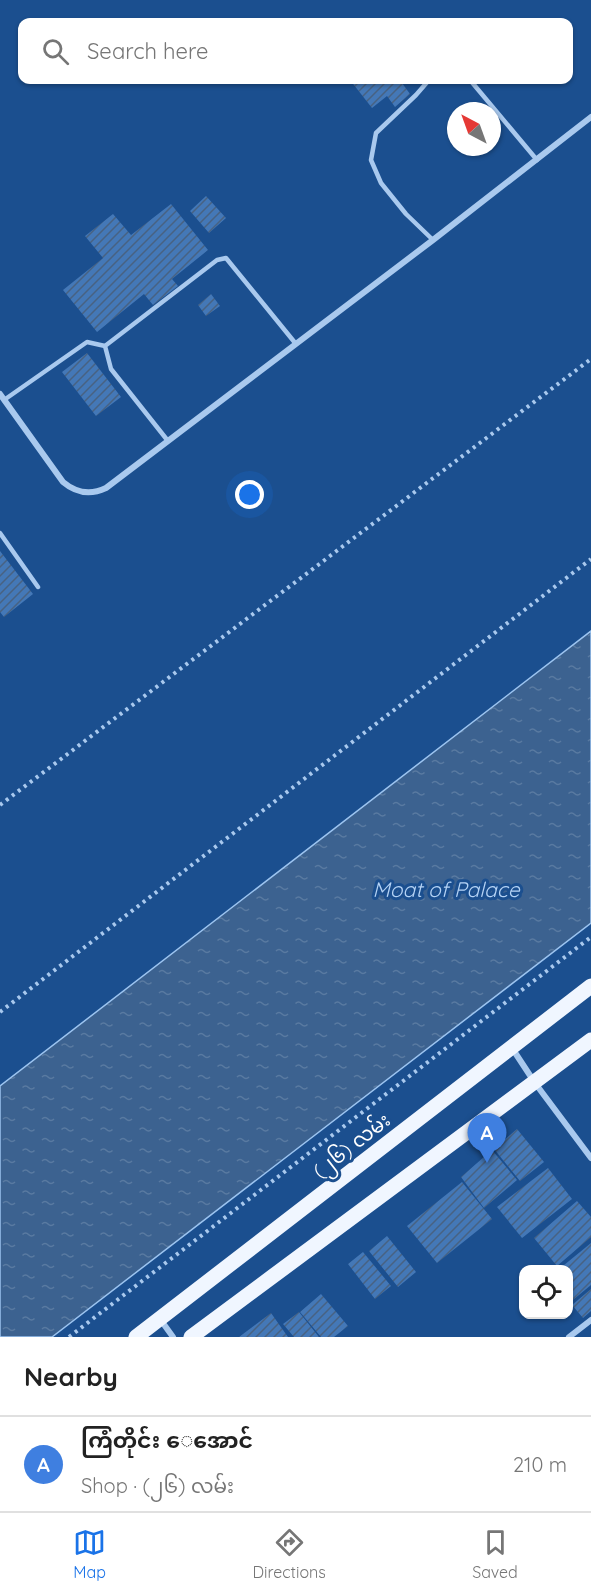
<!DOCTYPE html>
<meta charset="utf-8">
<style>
body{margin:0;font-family:Quicksand,"Noto Sans Myanmar",sans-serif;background:#f6f6f6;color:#222}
.controls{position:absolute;right:18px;bottom:18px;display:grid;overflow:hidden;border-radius:12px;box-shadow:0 2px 4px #0004}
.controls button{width:54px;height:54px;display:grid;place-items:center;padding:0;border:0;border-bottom:2px solid #e0e0e0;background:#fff;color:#222;font:30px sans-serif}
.compass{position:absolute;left:447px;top:102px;width:54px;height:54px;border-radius:50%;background:#fff;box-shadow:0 2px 4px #0004;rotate:319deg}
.you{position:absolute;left:250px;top:495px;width:21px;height:21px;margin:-15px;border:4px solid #fff;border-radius:50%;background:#1a73e8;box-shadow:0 0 0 9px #1a73e833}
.badge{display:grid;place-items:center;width:39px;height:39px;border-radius:50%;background:#1a73e8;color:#fff;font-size:20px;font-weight:700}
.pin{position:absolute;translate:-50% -50px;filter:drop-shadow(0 2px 3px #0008)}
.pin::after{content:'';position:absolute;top:32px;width:21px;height:18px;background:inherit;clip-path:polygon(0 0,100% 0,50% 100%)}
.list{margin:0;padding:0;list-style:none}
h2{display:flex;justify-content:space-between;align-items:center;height:78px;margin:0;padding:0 24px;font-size:26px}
h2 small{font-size:20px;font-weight:400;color:#767676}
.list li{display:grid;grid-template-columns:39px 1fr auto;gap:18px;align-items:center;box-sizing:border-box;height:96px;padding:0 24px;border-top:2px solid #e0e0e0}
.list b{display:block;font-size:22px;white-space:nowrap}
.list p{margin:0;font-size:20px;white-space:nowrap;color:#767676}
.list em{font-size:20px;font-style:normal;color:#767676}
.icon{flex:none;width:33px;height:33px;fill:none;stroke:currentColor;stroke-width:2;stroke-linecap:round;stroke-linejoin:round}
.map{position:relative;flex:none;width:591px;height:1337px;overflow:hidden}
.search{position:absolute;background:#fff;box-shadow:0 2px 4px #0004;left:18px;right:18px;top:18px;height:66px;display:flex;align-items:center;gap:15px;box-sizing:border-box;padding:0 21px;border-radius:12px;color:#767676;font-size:22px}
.sheet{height:174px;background:#fff}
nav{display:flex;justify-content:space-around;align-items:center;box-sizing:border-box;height:84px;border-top:2px solid #e0e0e0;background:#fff;font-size:16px;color:#767676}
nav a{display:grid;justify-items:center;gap:3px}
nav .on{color:#1a73e8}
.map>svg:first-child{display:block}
.water{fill:url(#water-ripples);stroke:#9cc4f0;stroke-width:1.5}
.building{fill:url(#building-hatch)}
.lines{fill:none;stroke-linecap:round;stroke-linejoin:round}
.path{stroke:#a9c9ee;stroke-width:4;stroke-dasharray:3 4.5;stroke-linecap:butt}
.service{stroke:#a9c9ee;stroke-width:4.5}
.minor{stroke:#a9c9ee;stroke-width:6}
.primary{stroke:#f0f6ff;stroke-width:15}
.labels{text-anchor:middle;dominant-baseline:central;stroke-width:6;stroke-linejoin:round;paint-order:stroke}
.street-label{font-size:20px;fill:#fff;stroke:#1b4f8f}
.water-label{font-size:21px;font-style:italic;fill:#b5d3f5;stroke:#1b4f8f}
</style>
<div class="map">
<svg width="591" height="1337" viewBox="0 0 591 1337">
<defs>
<pattern id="water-ripples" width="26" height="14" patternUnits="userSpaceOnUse" patternTransform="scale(1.5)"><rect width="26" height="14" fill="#3c6290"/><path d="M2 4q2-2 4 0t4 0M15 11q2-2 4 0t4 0" fill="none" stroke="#597aa1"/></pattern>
<pattern id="building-hatch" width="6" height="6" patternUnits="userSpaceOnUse" patternTransform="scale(1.5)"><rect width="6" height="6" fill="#4478b7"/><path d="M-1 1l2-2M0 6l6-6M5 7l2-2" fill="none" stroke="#486282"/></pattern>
</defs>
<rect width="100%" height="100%" fill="#1b4f8f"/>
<path class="water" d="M591,631V923L52,1337H0V1086Z"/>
<path class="building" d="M350,80H406L402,83L410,94L395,107L387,96L372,108Z
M206,196L226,218L209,233L190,211Z
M171,204L208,250L172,279L178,286L153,305L144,294L97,332L63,290L103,258L85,236L113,214L131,235Z
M211,294L220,306L206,316L198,305Z
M87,353L121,397L96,416L62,372Z
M0,551L33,594L4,617L0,612Z
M517,1129L544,1162L520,1181L494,1149Z
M492,1150L517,1180L484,1208L461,1177Z
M548,1168L572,1199L522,1238L497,1207Z
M462,1182L492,1219L437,1263L407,1226Z
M577,1201L591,1217V1237L557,1266L534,1238Z
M387,1236L416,1272L398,1287L369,1251Z
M591,1243V1285L568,1304V1270H558Z
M363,1252L391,1286L375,1299L348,1264Z
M591,1289V1311L583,1318L572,1305Z
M321,1294L348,1326L334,1337H321L300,1312Z
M299,1312L319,1337H294L283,1324Z
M271,1313L288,1337H239Z"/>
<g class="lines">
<path class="path" d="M0,805L591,359
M0,1012L591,559
M69,1337L591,937"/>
<path class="service" d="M429,80L416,95L376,133L371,160L381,183L406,214L433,240
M470,80L537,160
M105,346L111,369L168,441
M4,400L87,342L105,346L217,260L226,258L296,344
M0,533L38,587"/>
<path class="minor" d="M0,394L63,482C76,493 91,495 106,488L433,240L591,117
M512,1048L535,1083L591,1158
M160,1319L173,1337
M569,1337L591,1320"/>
<path class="primary" d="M136,1337L591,986
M191,1337L591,1040"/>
</g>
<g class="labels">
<g class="street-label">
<text transform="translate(351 1145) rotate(-38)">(၂၆) လမ်း</text>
</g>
<g class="water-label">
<text x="446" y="889">Moat of Palace</text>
</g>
</g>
</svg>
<div class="controls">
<button><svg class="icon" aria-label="locate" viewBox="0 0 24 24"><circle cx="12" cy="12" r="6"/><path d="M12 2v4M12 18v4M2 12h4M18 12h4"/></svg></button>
</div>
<svg class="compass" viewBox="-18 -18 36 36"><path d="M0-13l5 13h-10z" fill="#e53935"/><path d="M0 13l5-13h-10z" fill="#767676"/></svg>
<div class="you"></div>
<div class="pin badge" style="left:487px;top:1163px;background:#3f7fe0">A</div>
<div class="search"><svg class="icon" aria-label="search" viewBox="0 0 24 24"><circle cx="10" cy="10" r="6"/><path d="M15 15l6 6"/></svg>Search here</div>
</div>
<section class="sheet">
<h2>Nearby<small></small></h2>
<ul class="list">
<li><span class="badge" style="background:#3f7fe0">A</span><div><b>ကြံတိုင်း‌ ‌ေအောင်</b><p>Shop · (၂၆) လမ်း</p></div><em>210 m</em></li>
</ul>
</section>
<nav>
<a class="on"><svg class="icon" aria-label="map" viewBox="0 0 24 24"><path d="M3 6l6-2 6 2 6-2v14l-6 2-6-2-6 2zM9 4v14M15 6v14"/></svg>Map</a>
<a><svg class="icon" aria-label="directions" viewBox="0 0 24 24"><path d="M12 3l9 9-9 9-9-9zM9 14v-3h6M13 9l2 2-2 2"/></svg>Directions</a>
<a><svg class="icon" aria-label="saved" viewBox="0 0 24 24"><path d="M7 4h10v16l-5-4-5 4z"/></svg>Saved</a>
</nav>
